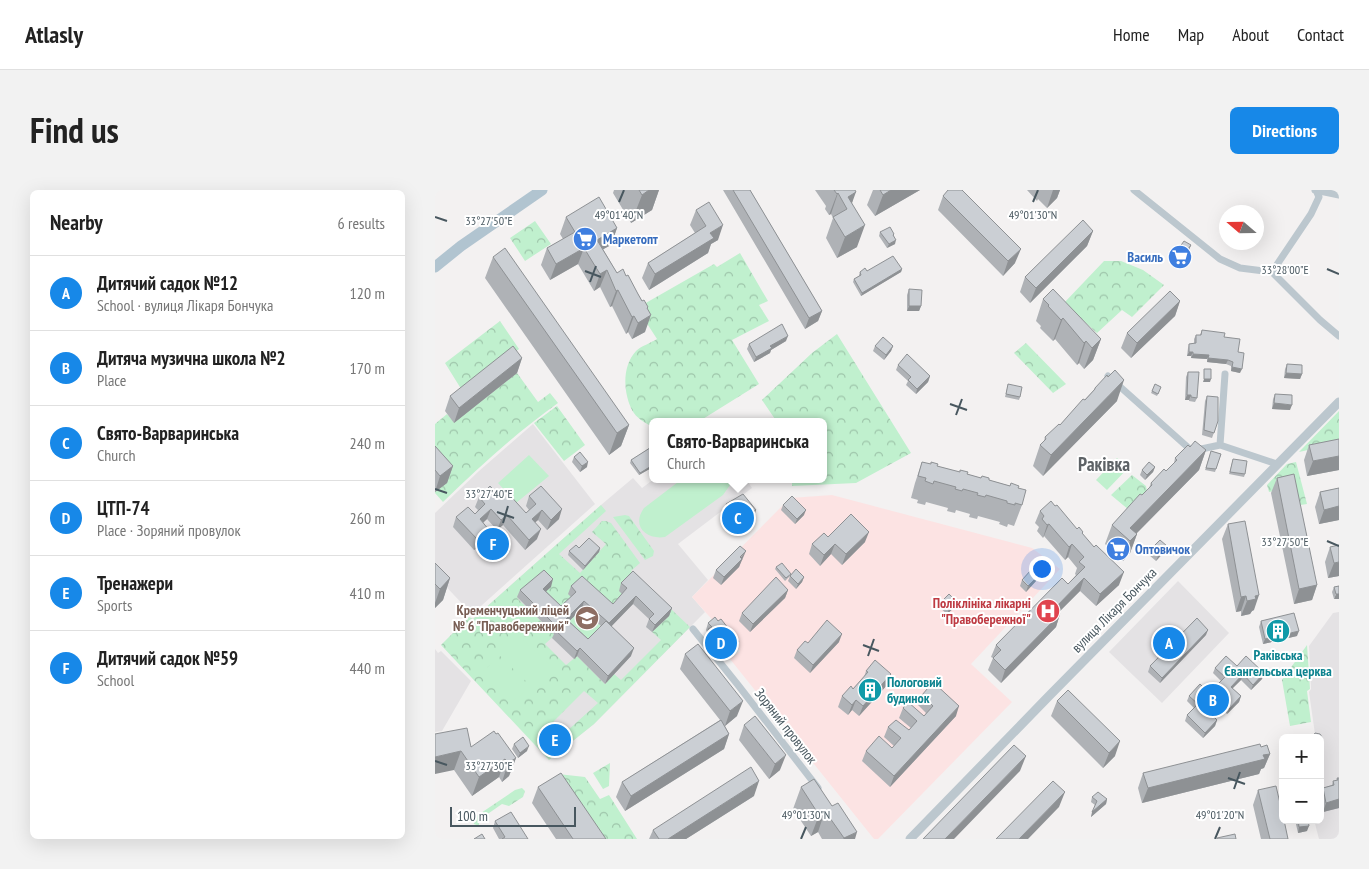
<!DOCTYPE html>
<meta charset="utf-8">
<style>
body{margin:0;font-family:"PT Sans Narrow",sans-serif;background:#f2f2f2;color:#222}
.controls{position:absolute;right:15px;bottom:15px;display:grid;overflow:hidden;border-radius:8px;box-shadow:0 5px 20px #0002}
.controls button{width:45px;height:45px;display:grid;place-items:center;padding:0;border:0;border-bottom:1px solid #e0e0e0;background:#fff;color:#222;font:25px sans-serif}
.compass{position:absolute;left:784px;top:15px;width:45px;height:45px;border-radius:50%;background:#fff;box-shadow:0 5px 20px #0002;rotate:290deg}
.scale{position:absolute;left:15px;bottom:12px;width:126px;box-sizing:border-box;padding-left:5px;border:2px solid #48575f;border-top:0;font-size:14px;line-height:18px;white-space:nowrap;color:#48575f;-webkit-text-stroke:4px #fff;paint-order:stroke}
.you{position:absolute;left:606px;top:378px;width:18px;height:18px;margin:-12px;border:4px solid #fff;border-radius:50%;background:#1a73e8;box-shadow:0 0 0 8px #1a73e833}
.badge{display:grid;place-items:center;width:32px;height:32px;border-radius:50%;background:#1788e8;color:#fff;font-size:16px;font-weight:700}
.pin{position:absolute;translate:-50% -50%;border:2px solid #fff;box-shadow:0 1px 5px #0006}
.popup{position:absolute;left:214px;top:228px;width:178px;height:65px;box-sizing:border-box;display:grid;place-content:center;border-radius:8px;background:#fff;filter:drop-shadow(0 1px 4px #0005);font-size:16px;white-space:nowrap;color:#767676}
.popup b{font-size:19px;color:#222}
.popup::after{content:'';position:absolute;left:50%;top:100%;margin-left:-10px;border:10px solid transparent;border-top-color:#fff}
.list{margin:0;padding:0;list-style:none}
h2{display:flex;justify-content:space-between;align-items:center;height:65px;margin:0;padding:0 20px;font-size:21px}
h2 small{font-size:16px;font-weight:400;color:#767676}
.list li{display:grid;grid-template-columns:32px 1fr auto;gap:15px;align-items:center;box-sizing:border-box;height:75px;padding:0 20px;border-top:1px solid #e0e0e0}
.list b{display:block;font-size:19px;white-space:nowrap}
.list p{margin:0;font-size:16px;white-space:nowrap;color:#767676}
.list em{font-size:16px;font-style:normal;color:#767676}
.map{position:relative;flex:none;width:904px;height:649px;overflow:hidden;border-radius:8px}
header{display:flex;align-items:center;gap:30px;box-sizing:border-box;height:70px;padding:0 25px;background:#fff;border-bottom:1px solid #e0e0e0}
header strong{font-size:24px}
nav{display:flex;gap:28px;margin-inline-start:auto;font-size:18px}
.intro{display:flex;align-items:center;justify-content:space-between;box-sizing:border-box;height:120px;padding:0 30px}
h1{margin:0;font-size:35px}
.button{padding:12px 22px;border-radius:8px;background:#1788e8;color:#fff;font-size:18px;font-weight:700}
main{display:flex;gap:30px;padding:0 30px}
aside{flex:1;background:#fff;border-radius:8px;box-shadow:0 5px 20px #0002}
.map>svg:first-child{display:block}
.education{fill:#e4e2e4}
.medical{fill:#fce3e3}
.forest{fill:url(#forest-crowns);fill-rule:evenodd}
.pitch{fill:#c0f0ce}
.lines{fill:none;stroke-linecap:round;stroke-linejoin:round}
.minor{stroke:#bcc7ce;stroke-width:7}
.tertiary{stroke:#bcc7ce;stroke-width:9}
.primary{stroke:#b1c4d0;stroke-width:11}
.wall{fill:#afb2b6;fill-rule:evenodd}
.shaded-wall{fill:#8e9194}
.building{fill:#cbcfd4;stroke:#8e9194}
.ticks{fill:none;stroke:#48575f;stroke-width:2}
.labels{text-anchor:middle;dominant-baseline:central;stroke-width:4;stroke-linejoin:round;paint-order:stroke}
.shop-label{font-size:14px;font-weight:bold;fill:#366cbe;stroke:#fff;text-anchor:start}
.health-label{font-size:14px;font-weight:bold;fill:#be3a42;stroke:#fff;text-anchor:end}
.education-label{font-size:14px;font-weight:bold;fill:#785e54;stroke:#fff;text-anchor:end}
.street-label{font-size:14px;fill:#48575f;stroke:#fff}
.culture-label{font-size:14px;font-weight:bold;fill:#0d838f;stroke:#fff}
.district-label{font-size:19px;font-weight:bold;fill:#5d6266;stroke:#fff}
.ticks-label{font-size:12px;text-anchor:middle;fill:#48575f;stroke:#fff;stroke-width:4;stroke-linejoin:round;paint-order:stroke}
</style>
<header>
<strong>Atlasly</strong>
<nav><a>Home</a><a>Map</a><a>About</a><a>Contact</a></nav>
</header>
<div class="intro"><h1>Find us</h1><a class="button">Directions</a></div>
<main>
<aside>
<h2>Nearby<small>6 results</small></h2>
<ul class="list">
<li><span class="badge">A</span><div><b>Дитячий садок №12</b><p>School · вулиця Лікаря Бончука</p></div><em>120 m</em></li>
<li><span class="badge">B</span><div><b>Дитяча музична школа №2</b><p>Place</p></div><em>170 m</em></li>
<li><span class="badge">C</span><div><b>Свято-Варваринська</b><p>Church</p></div><em>240 m</em></li>
<li><span class="badge">D</span><div><b>ЦТП-74</b><p>Place · Зоряний провулок</p></div><em>260 m</em></li>
<li><span class="badge">E</span><div><b>Тренажери</b><p>Sports</p></div><em>410 m</em></li>
<li><span class="badge">F</span><div><b>Дитячий садок №59</b><p>School</p></div><em>440 m</em></li>
</ul>
</aside>
<div class="map">
<svg width="904" height="649" viewBox="0 0 904 649">
<defs>
<pattern id="forest-crowns" width="20" height="18" patternUnits="userSpaceOnUse" patternTransform="scale(1.25)"><rect width="20" height="18" fill="#c0f0ce"/><path d="M2 6a3 3 0 1 1 6 0M12 15a3 3 0 1 1 6 0" fill="none" stroke="#9ec5aa"/></pattern>
</defs>
<rect width="100%" height="100%" fill="#f3f1f1"/>
<path class="education" d="M98,234L160,314L37,424L0,385V323L44,281Z
M198,288L207,298L219,289H311L317,298L243,354L273,390L257,407L270,422L159,534L115,569L34,427L38,429L166,315Z
M743,391L794,443L727,513L674,462Z
M904,422V649H884L879,630H885V548H861L880,544L874,502L876,499L874,456L898,423Z
M0,459L3,463L6,461L36,491L7,541L0,542Z"/>
<path class="medical" d="M397,305L597,358L625,379L536,474L577,512L443,649H439L295,469L305,461L257,407L355,308Z"/>
<path class="forest" d="M100,31L116,54L90,71L75,48Z
M305,63L333,111L324,115L334,131L297,150L324,194L263,232H218V237C210,233 201,228 197,220C188,202 187,176 201,161C206,156 216,153 222,149L202,118L279,74L282,77Z
M669,71H686L708,80L729,95L697,127L687,120L662,143L629,113Z
M65,131L84,159L28,202L10,173Z
M402,144L476,263L421,293L357,296V289H388V232H342L327,210L377,163Z
M591,153L631,194L618,203L579,163Z
M82,183L103,212L115,203L123,213C81,243 44,277 8,312L0,303V234L12,224L19,232Z
M122,216L150,255L129,271L99,233Z
M904,221V253L864,262Z
M861,272L872,314L859,316L855,298L834,302L832,295L852,274Z
M697,285L711,296L712,301L694,320L676,305Z
M166,315L171,321L124,364L145,383L171,354L157,342L167,331H171L176,333L205,373L196,381L255,437L159,534L114,570L6,455L34,427L38,429ZM189,406L234,426L217,442L226,450L186,490L179,484L170,494L142,466L131,475L110,454L120,445L82,408L124,424L138,409L174,421ZM149,501L163,513L132,541L135,545L117,560L110,551L122,541L116,534Z
M190,325L194,326L219,361L218,366L210,370L178,327Z
M147,419L168,438L150,456L129,436Z
M872,455L875,499L872,501L876,532L855,536L847,490Z
M175,573L174,596L168,599L158,583Z
M123,584L150,587L165,609L174,605L202,649H155L133,600Z
M87,598L90,601L88,607L74,616L67,614L44,630V636L39,634L38,631L40,627L80,600Z"/>
<path class="pitch" d="M94,265L114,286L81,313L63,293Z
M682,268L693,278L672,300L661,290Z
M247,289L296,290L295,295L288,305L230,347C211,350 196,336 209,318Z
M79,441L118,478L98,498L60,461Z
M59,471L90,501L75,514L46,483Z
M122,541L130,549L118,560L110,551Z"/>
<g class="lines">
<path class="minor" d="M699,0L785,69L805,78L837,82
M880,0L904,5
M837,82L876,24L884,7L881,0
M837,82L885,130L904,146
M673,186L757,261L785,255L842,274
M785,255L790,184
M258,439L303,495L383,598"/>
<path class="tertiary" d="M475,649L614,506L904,212"/>
<path class="primary" d="M0,77L26,56L107,0"/>
</g>
<path class="wall" d="M179,0H224L217,20L196,33L178,3Z
M288,0H315L387,121L383,131L370,139Z
M380,0H420L417,13L422,57L402,68L391,48L398,28L396,24L394,25L390,19L391,16Z
M438,0H485L440,26L432,15Z
M592,0H625L622,8L612,18L603,9L602,11Z
M508,6L580,73L568,86L503,20Z
M261,20L283,50L276,54L273,63L214,100L207,88L213,73L260,43L255,35Z
M131,27L182,38L176,55L168,59L182,83L203,104L212,119L210,142L197,149L193,142L191,144L177,116L175,117L165,97L159,101L143,74L115,90L106,75L112,58L128,49L125,44Z
M658,41L652,56L595,113L585,102L590,87Z
M445,42L459,44V46L460,54L452,58L444,46Z
M756,55L754,60L741,77L736,73L737,68Z
M58,67L194,235L186,256L174,265L50,88Z
M467,79L466,82L426,106L418,92L419,89L424,86V85L425,82Z
M474,99L486,116L484,121H472V105Z
M608,109L666,149L658,170L649,179L644,173L642,175L620,149L618,151L605,138L606,136L601,131Z
M745,111L740,126L696,168L686,158L692,143Z
M767,140L789,147L803,162L805,183L796,181V176L791,174L772,172V169L756,168V166H752L753,158L754,154L759,153V149L761,145H765Z
M351,151L336,160L335,163L319,172L312,159L314,154Z
M440,156H458L456,161L449,170L438,161Z
M87,168L82,183L19,233L10,221L15,206Z
M852,174L867,184L865,189L849,188L850,179Z
M463,175L495,186L493,192L481,204L471,195L473,191L461,180Z
M753,182L762,208L760,212L754,211V210H750L751,187Z
M573,194L585,207L584,210L570,207Z
M720,194L726,197L722,206L716,203Z
M660,198L682,211L608,286L598,276L605,255L609,251L610,247L625,235L658,201Z
M840,204L855,220L837,219L838,209Z
M772,206L783,231L777,248L767,245L770,211Z
M904,249V280L872,286L869,270L874,255Z
M0,256L18,276L12,293L0,302Z
M218,256V277L204,285L195,273L196,270Z
M755,257L771,260L764,280L701,344H702L695,363L688,371L670,354L677,335L714,298L716,293L731,281L739,273L740,268Z
M776,261L786,264L780,282L770,280Z
M139,267L152,277L145,282L137,272Z
M798,269L810,284L809,287L794,284Z
M487,272L583,298L587,315L579,336L573,334L572,337L564,334L565,332L543,326L542,329L534,327L535,324L521,320L520,323L512,321L513,318L491,312L490,315L482,313L483,310L476,308L480,293Z
M720,277L718,282L710,290L705,285L707,280Z
M842,288L882,395L877,410L859,414L836,303Z
M904,298V330L884,334L880,317L885,302Z
M94,306L124,329L112,340L103,330L100,332L102,349L90,360L68,335L62,340L52,329L48,333L51,350L39,360L18,337L21,327L40,324L43,320L40,317L44,307L66,308L91,323L94,320L91,316Z
M291,314L318,330L300,341L288,325Z
M348,315L369,325L360,334L346,320Z
M605,321L642,339L647,344L684,395L661,416L645,401L624,422L625,424L621,437L566,493L553,480L558,468L556,467L561,455L633,394L641,385L640,384L642,378L633,367L630,370L609,346L608,348L602,341L604,337L600,333Z
M793,334L819,420L817,421L815,424L806,426V421L801,422L787,349Z
M430,352L407,375L396,364L385,376L374,364L377,354Z
M732,356L730,361L721,371L714,365L716,359Z
M895,357L904,386L893,388L890,372Z
M144,358H165L164,362L148,380L133,365L134,361Z
M308,369L306,371L304,377L286,395L278,388L281,380Z
M598,370L612,373L615,382L598,381L601,391L591,402L585,396L587,390L596,380Z
M0,373L15,388L8,410L0,418Z
M341,377L355,386L369,387L367,392L361,399L353,391L355,386L350,391L340,379Z
M186,393L237,418L234,426L217,442L211,437L214,429L198,414L176,436L196,466L170,494L142,466L139,469L117,448L119,444L82,407L85,400L116,397L111,401L126,416L136,407L133,404L136,396L178,414L187,404L184,401ZM147,419L166,436L153,449L134,431Z
M904,396L899,409L897,402L899,397Z
M353,400L350,408L315,442L304,431L307,423Z
M506,412L520,417L512,424L504,417Z
M283,431L304,452L302,459L289,469L271,447L272,442L271,440L273,433Z
M826,431L862,446L828,454L824,437Z
M771,445L725,493L713,482L715,476Z
M404,452L375,483L359,468L362,460L373,453Z
M250,464L302,526L290,536L294,544L289,559L190,621L181,607L187,592L285,530L245,479Z
M802,476L829,483L827,489L816,500L806,490L797,498L806,506L804,512L792,524L781,513L773,522L782,530L780,536L768,548L750,531L752,525L759,518L752,511L754,506L774,503L786,491L778,483L780,478Z
M431,481L453,494L424,526L417,520L413,525L403,517L407,506L418,499L429,487Z
M487,505L521,526L455,597L427,571L431,561L457,558L459,556L449,547L453,537L474,540L476,538L464,528L468,518L489,526L491,523L483,515Z
M622,511L680,566L668,578L616,526Z
M309,535L345,580L334,589L304,550Z
M0,544L36,557L81,568L74,586L67,592L64,587L37,606L19,580Z
M79,554L92,561L83,568L77,559Z
M826,557L835,564L829,578L826,579L824,584L707,613L703,598L708,583Z
M902,588H904V618L888,622L885,611V604L888,598L897,595L898,591H901Z
M103,597L171,649H121L97,613Z
M366,597L420,649H387L383,642L376,646L358,619Z
M823,600L853,649H826L818,615Z
M319,606L251,649H214L218,640Z
M657,607L672,609L671,614L656,627L660,615L656,612Z
M860,630H873L872,641L863,643Z
M60,631L93,649H64L58,638Z"/>
<path class="shaded-wall" d="M214,0H224L217,20L196,33L207,5Z
M415,0L421,2L413,24L412,19L410,14Z
M456,0H485L440,26L448,5Z
M618,0H625L622,8L612,18Z
M403,3L396,24L394,25L402,4Z
M288,35L283,50L276,54L273,63L214,100L220,84L275,43Z
M430,35L422,57L402,68L410,47Z
M182,38L176,55L156,66L162,50Z
M658,41L652,56L595,113L601,98Z
M461,50L460,54L452,58L454,54Z
M756,55L754,60L741,77L743,72Z
M149,58L143,74L115,90L121,74Z
M586,59L580,73L568,86L573,71Z
M467,79L466,82L426,106L427,103Z
M172,80L165,97L159,101L165,84Z
M183,100L177,116L175,117L181,101Z
M745,111L740,126L696,168L702,153Z
M474,116H486L484,121H472Z
M213,117L209,129L216,125L210,142L197,149L203,133L212,118Z
M387,121L383,131L370,139L374,128Z
M199,126L193,142L191,144L197,127Z
M628,128L620,149L618,151L626,130Z
M353,146L351,151L336,160L335,163L319,172L321,167L335,156Z
M666,149L658,170L649,179L657,158Z
M651,151L644,173L642,175L649,153Z
M458,156L456,161L449,170L451,165Z
M754,162H758L756,166H752Z
M758,164L774,165L772,169L756,168Z
M87,168L82,183L19,233L24,218Z
M773,168L793,170L791,174L772,172Z
M797,177L807,179L805,183L796,181Z
M851,183L867,184L865,189L849,188Z
M495,186L493,192L481,204L482,199Z
M769,189H776L775,192H768Z
M689,190L682,211L608,286L616,265Z
M752,205H756L754,210H750Z
M839,213L857,215L855,220L837,219Z
M194,235L186,256L174,265L182,243Z
M771,260L764,280L694,351L695,338Z
M904,266V280L872,286L878,271Z
M153,272L152,277L145,282L147,276Z
M218,275V277L204,285L205,283Z
M18,276L12,293L0,302L5,286Z
M720,277L718,282L710,290L712,285Z
M904,316V330L884,334L889,320Z
M56,319L52,329L41,339L45,329Z
M127,319L124,329L112,340L116,330Z
M107,320L103,330L93,339L97,329Z
M321,320L318,330L300,341L304,331Z
M371,320L369,325L360,334L362,329Z
M72,325L68,335L62,340L66,330Z
M614,334L609,346L608,348L612,335Z
M106,339L102,349L90,360L94,350Z
M54,340L51,350L39,360L43,350Z
M434,342L430,352L407,375L411,364Z
M702,344L695,363L688,371L695,351Z
M400,354L396,364L385,376L389,365Z
M637,354L633,367L630,370L634,357Z
M732,356L730,361L721,371L723,366Z
M165,358L164,362L148,380L150,376Z
M311,361L304,377L286,395L289,387Z
M904,372V386L893,388L899,373Z
M597,379L616,380L615,382L596,381Z
M689,382L684,395L661,416L665,404Z
M603,386L601,391L591,402L593,396Z
M369,387L367,392L361,399L363,394Z
M15,388L8,410L0,418V413L5,399Z
M649,388L645,401L615,431L620,418Z
M118,389L116,397L105,407L108,399Z
M882,395L877,410L859,414L864,399Z
M353,400L350,408L315,442L318,434Z
M901,404H904V409H899Z
M824,405L819,420L817,421L815,424L806,426L812,411L820,406Z
M201,406L198,414L172,441L174,433Z
M811,406L806,421L801,422L806,407Z
M149,411L147,419L129,436L131,429Z
M522,412L520,417L512,424L514,419Z
M237,418L234,426L217,442L220,435Z
M625,424L621,437L566,493L570,480Z
M773,440L771,445L725,493L727,488Z
M864,441L862,446L828,454L830,449Z
M407,444L404,452L375,483L378,475Z
M304,452L302,459L289,469L292,462Z
M145,458L142,466L139,469L142,461Z
M199,458L196,466L170,494L173,486Z
M829,483L827,489L816,500L818,495Z
M456,484L453,494L424,526L428,516Z
M808,484L806,490L794,502L796,497Z
M806,506L804,512L792,524L794,519Z
M783,508L781,513L770,526L772,520Z
M421,510L417,520L413,525L417,515Z
M308,511L302,526L290,536L295,521Z
M524,516L521,526L455,597L459,586Z
M782,530L780,536L768,548L770,543Z
M294,544L289,559L190,621L196,606Z
M685,551L680,566L668,578L674,563Z
M94,556L92,561L83,568L85,563Z
M26,561L19,580L0,584V567Z
M835,564L829,578L826,579L824,584L707,613L713,598L828,565Z
M351,565L345,580L334,589L340,574Z
M591,566L585,581L519,649H510Z
M81,568L74,586L67,592L73,573Z
M70,569L64,587L37,606L44,587Z
M324,591L319,606L251,649H233Z
M630,602L624,617L593,649H584Z
M672,609L671,614L656,627L657,622Z
M904,609V618L888,622L891,613Z
M390,621L383,642L376,646L384,625Z
M874,636L872,641L863,643L864,637Z
M422,642L420,649H408L409,648Z"/>
<path class="building" d="M204,0H214L207,5Z
M298,0H315L387,121L374,128Z
M399,0H420L421,2L413,7L430,35L410,47L398,27L412,19L403,3L402,4Z
M445,0H456L448,5Z
M513,0H527L586,59L573,71L508,6Z
M164,7L182,38L162,50L182,83L188,79L191,86L193,85L203,104L207,111L209,110L213,117L212,118L216,125L203,133L199,126L197,127L183,100L181,101L172,80L165,84L149,58L121,74L112,58L140,42L131,27Z
M274,12L288,35L275,43L279,48L220,84L213,73L271,36L261,20Z
M648,30L658,41L601,98L590,87Z
M455,37L459,44L458,45L461,50L454,54L445,42Z
M749,51L756,55L743,72L737,68Z
M70,58L194,235L182,243L58,67Z
M458,66L467,79L427,103L419,89L426,85L425,82L430,78L432,81Z
M474,99L487,100L486,116H474Z
M618,99L666,149L657,158L651,151L649,153L628,128L626,130L613,116L614,115L608,109Z
M735,101L745,111L702,153L692,143Z
M347,134L353,146L335,156L337,158L321,167L314,154Z
M767,140L790,143L789,147L805,149L803,162L809,163L807,179L797,177L798,172L793,170L773,168L774,165L758,164V162H754V154L761,153V145H766Z
M448,147L458,156L451,165L440,156Z
M78,156L87,168L24,218L15,206Z
M472,164L495,186L482,199L473,190L476,187L463,175Z
M852,174L867,175V184L851,183Z
M769,179H776V189H769Z
M680,180L689,190L616,265L605,255L611,249L610,247L624,234L625,235L648,209L650,210L660,199V198L672,185L673,187Z
M753,182H764L762,208L756,207V205H752Z
M573,194L587,197L585,207L571,204Z
M720,194L726,197L723,204L717,201Z
M840,204L857,205V215L839,213Z
M772,206L783,207V231L779,243L769,240Z
M904,249V266L878,271L874,255Z
M760,251L771,260L695,338L702,344L695,351L677,335L705,304L707,305L717,295L716,293L729,279L731,281L742,270L740,268L753,255L755,257Z
M0,256L18,276L5,286L0,280Z
M218,256V275L205,283L196,270Z
M776,261L786,264L781,279L771,278Z
M145,262L153,272L147,276L139,267Z
M798,269L812,271L810,284L795,282Z
M487,272L496,274V272L503,274L502,276L525,282V280L533,282L532,284L546,288L547,286L554,288V290L575,296L576,293L584,296L583,298L591,300L587,315L580,313V315L572,313V311L551,305L550,307L542,305L543,303L528,299L527,301L520,299L521,297L499,291L498,294L490,291L491,288L483,286Z
M714,272L720,277L712,285L707,280Z
M859,284L882,395L864,399L842,288Z
M55,296L66,308L72,302L91,323L101,314L94,306L106,296L127,319L116,330L107,320L97,329L106,339L94,350L72,325L66,330L56,319L45,329L54,340L43,350L21,327L33,317L40,324L50,314L44,307Z
M904,298V316L889,320L885,302Z
M308,304L321,320L304,331L291,314Z
M357,306L371,320L362,329L348,315Z
M616,311L620,316L622,315L642,339L644,337L648,342L647,343L659,357L661,355L689,382L665,404L649,388L620,418L625,424L570,480L558,468L566,460L561,455L627,388L633,394L650,377L644,372L649,367L637,354L634,357L614,334L612,335L607,329L609,326L605,321Z
M416,324L434,342L411,364L400,354L389,365L377,354L389,343L393,347Z
M810,331L824,405L820,406L821,409L812,411L811,406L806,407L793,334Z
M154,348L165,358L150,376L134,361L141,355L144,358Z
M725,350L732,356L723,366L716,359Z
M904,355V372L899,373L895,357Z
M305,356L311,361L305,367L307,369L289,387L281,380Z
M598,370H612V373H616V380L597,379Z
M0,373L15,388L5,399L0,394Z
M347,373L356,384L351,388L341,377Z
M361,379L369,387L363,394L355,386Z
M109,380L118,389L108,399L126,416L141,402L136,396L147,386L178,414L192,398L186,393L198,381L237,418L220,435L214,429L219,424L201,406L174,433L149,411L131,429L153,449L171,431L199,458L173,486L145,458L142,461L120,440L123,438L85,400Z
M596,380L603,386L593,396L587,390Z
M341,387L353,400L318,434L307,423Z
M904,396V404H901L899,397Z
M514,404L522,412L514,419L506,412Z
M859,423L864,441L830,449L826,431Z
M280,427L283,431L286,429L304,452L292,462L273,439L277,437L273,433Z
M762,428L773,440L727,488L715,476Z
M392,430L407,444L378,475L362,460L370,451L373,453Z
M263,454L308,511L295,521L250,464Z
M791,466L802,476L811,466L829,483L818,495L808,484L796,497L806,506L794,519L783,508L772,520L782,530L770,543L752,525L763,514L754,506L765,494L774,503L790,487L780,478Z
M440,470L456,484L428,516L421,510L417,515L407,506L416,496L418,499L433,482L431,481Z
M498,492L524,516L459,586L431,561L444,546L457,558L466,548L453,537L461,530L474,540L482,531L468,518L473,512L489,526L498,516L487,505Z
M633,500L685,551L674,563L622,511Z
M320,526L351,565L340,574L309,535Z
M286,530L294,544L196,606L187,592Z
M32,538L36,557L59,541L61,544L63,543L81,568L73,573L70,569L44,587L26,561L0,567V544Z
M880,543L885,544L887,547L885,550V548H878V546Z
M88,547L94,556L85,563L79,554Z
M825,554L826,557L832,555L835,564L828,565L830,569L713,598L708,583Z
M579,555L591,566L510,649H488Z
M316,577L324,591L233,649H224L218,640Z
M126,583L171,649H138L103,597Z
M902,588H904V609L891,613L888,598L899,595L898,591L903,590Z
M379,589L397,616L403,613L422,642L409,648L390,621L384,625L366,597Z
M618,591L630,602L584,649H561Z
M841,596L848,626V630H849L853,649H835L823,600Z
M663,602L672,609L657,622L662,611L657,607Z
M76,622L93,649H67L70,647L60,631Z
M863,630H873L874,636L864,637Z
M47,644L50,649H39Z
M800,644L801,649H782V648Z"/>
<path class="ticks" d="M184,12L189,0M598,12L603,0M0,27L12,31M892,79L904,84M150,81L166,87M155,92L161,76M515,214L532,220M521,225L527,209M0,299L12,303M62,322L79,328M68,333L73,316M892,351L904,356M428,455L444,461M433,466L439,449M0,571L12,575M793,588L810,594M799,599L805,582M366,649L371,637M780,649L785,637"/>
<defs>
<g id="supermarket-disc" transform="scale(1.25)"><circle r="9.5" fill="#3f7fe0" stroke="#fff"/><path d="M-6-5.5h2.5l.6 2H6L4.5 2H-2.5L-4.4-4H-6ZM-1.5 3.2a1.3 1.3 0 1 0 .1 0ZM3 3.2a1.3 1.3 0 1 0 .1 0Z" fill="#fff"/></g>
<g id="hospital-disc" transform="scale(1.25)"><circle r="9.5" fill="#e0444e" stroke="#fff"/><path d="M-5-5h3v3.5h4V-5h3V5h-3V1.5h-4V5h-3Z" fill="#fff"/></g>
<g id="school-disc" transform="scale(1.25)"><circle r="9.5" fill="#8d6e63" stroke="#fff"/><path d="M0-5L7-2L0 1L-7-2ZM-4 1L0 2.5L4 1V4Q0 6-4 4Z" fill="#fff"/></g>
<g id="building-disc" transform="scale(1.25)"><circle r="9.5" fill="#0f9aa8" stroke="#fff"/><path d="M-4-6H4V6H1V3H-1V6H-4ZM-2.5-4.3h1.7v1.8h-1.7ZM.8-4.3h1.7v1.8H.8ZM-2.5-1h1.7V.8h-1.7ZM.8-1h1.7V.8H.8Z" fill="#fff"/></g>
</defs>
<g fill-rule="evenodd">
<use href="#supermarket-disc" x="150" y="49"/>
<use href="#supermarket-disc" x="745" y="67"/>
<use href="#supermarket-disc" x="683" y="359"/>
<use href="#hospital-disc" x="613" y="421"/>
<use href="#school-disc" x="152" y="428"/>
<use href="#building-disc" x="843" y="441"/>
<use href="#building-disc" x="435" y="500"/>
</g>
<g class="labels">
<g class="shop-label">
<text x="168" y="49">Маркетопт</text>
<text x="728" y="67" text-anchor="end">Василь</text>
<text x="700" y="359">Оптовичок</text>
</g>
<g class="health-label">
<text x="596" y="413">Поліклініка лікарні<tspan x="596" dy="16">"Правобережної"</tspan></text>
</g>
<g class="education-label">
<text x="134" y="420">Кременчуцький ліцей<tspan x="134" dy="16">№ 6 "Правобережний"</tspan></text>
</g>
<g class="street-label">
<text transform="translate(679 420) rotate(-45)">вулиця Лікаря Бончука</text>
<text transform="translate(351 536) rotate(52)">Зоряний провулок</text>
</g>
<g class="culture-label">
<text x="843" y="465">Раківська<tspan x="843" dy="16">Євангельська церква</tspan></text>
<text x="452" y="492" text-anchor="start">Пологовий<tspan x="452" dy="16">будинок</tspan></text>
</g>
<g class="district-label">
<text x="669" y="274">Раківка</text>
</g>
</g>
<g class="ticks-label">
<text x="184" y="29">49°01'40"N</text>
<text x="598" y="29">49°01'30"N</text>
<text x="54" y="35">33°27'50"E</text>
<text x="850" y="84">33°28'00"E</text>
<text x="54" y="308">33°27'40"E</text>
<text x="850" y="356">33°27'50"E</text>
<text x="54" y="580">33°27'30"E</text>
<text x="371" y="629">49°01'30"N</text>
<text x="785" y="629">49°01'20"N</text>
</g>
</svg>
<div class="controls">
<button>+</button>
<button>−</button>
</div>
<svg class="compass" viewBox="-18 -18 36 36"><path d="M0-13l5 13h-10z" fill="#e53935"/><path d="M0 13l5-13h-10z" fill="#767676"/></svg>
<div class="scale">100 m</div>
<div class="you"></div>
<div class="pin badge" style="left:734px;top:453px">A</div>
<div class="pin badge" style="left:778px;top:510px">B</div>
<div class="pin badge" style="left:303px;top:328px">C</div>
<div class="popup"><b>Свято-Варваринська</b>Church</div>
<div class="pin badge" style="left:286px;top:453px">D</div>
<div class="pin badge" style="left:120px;top:550px">E</div>
<div class="pin badge" style="left:58px;top:354px">F</div>
</div>
</main>
